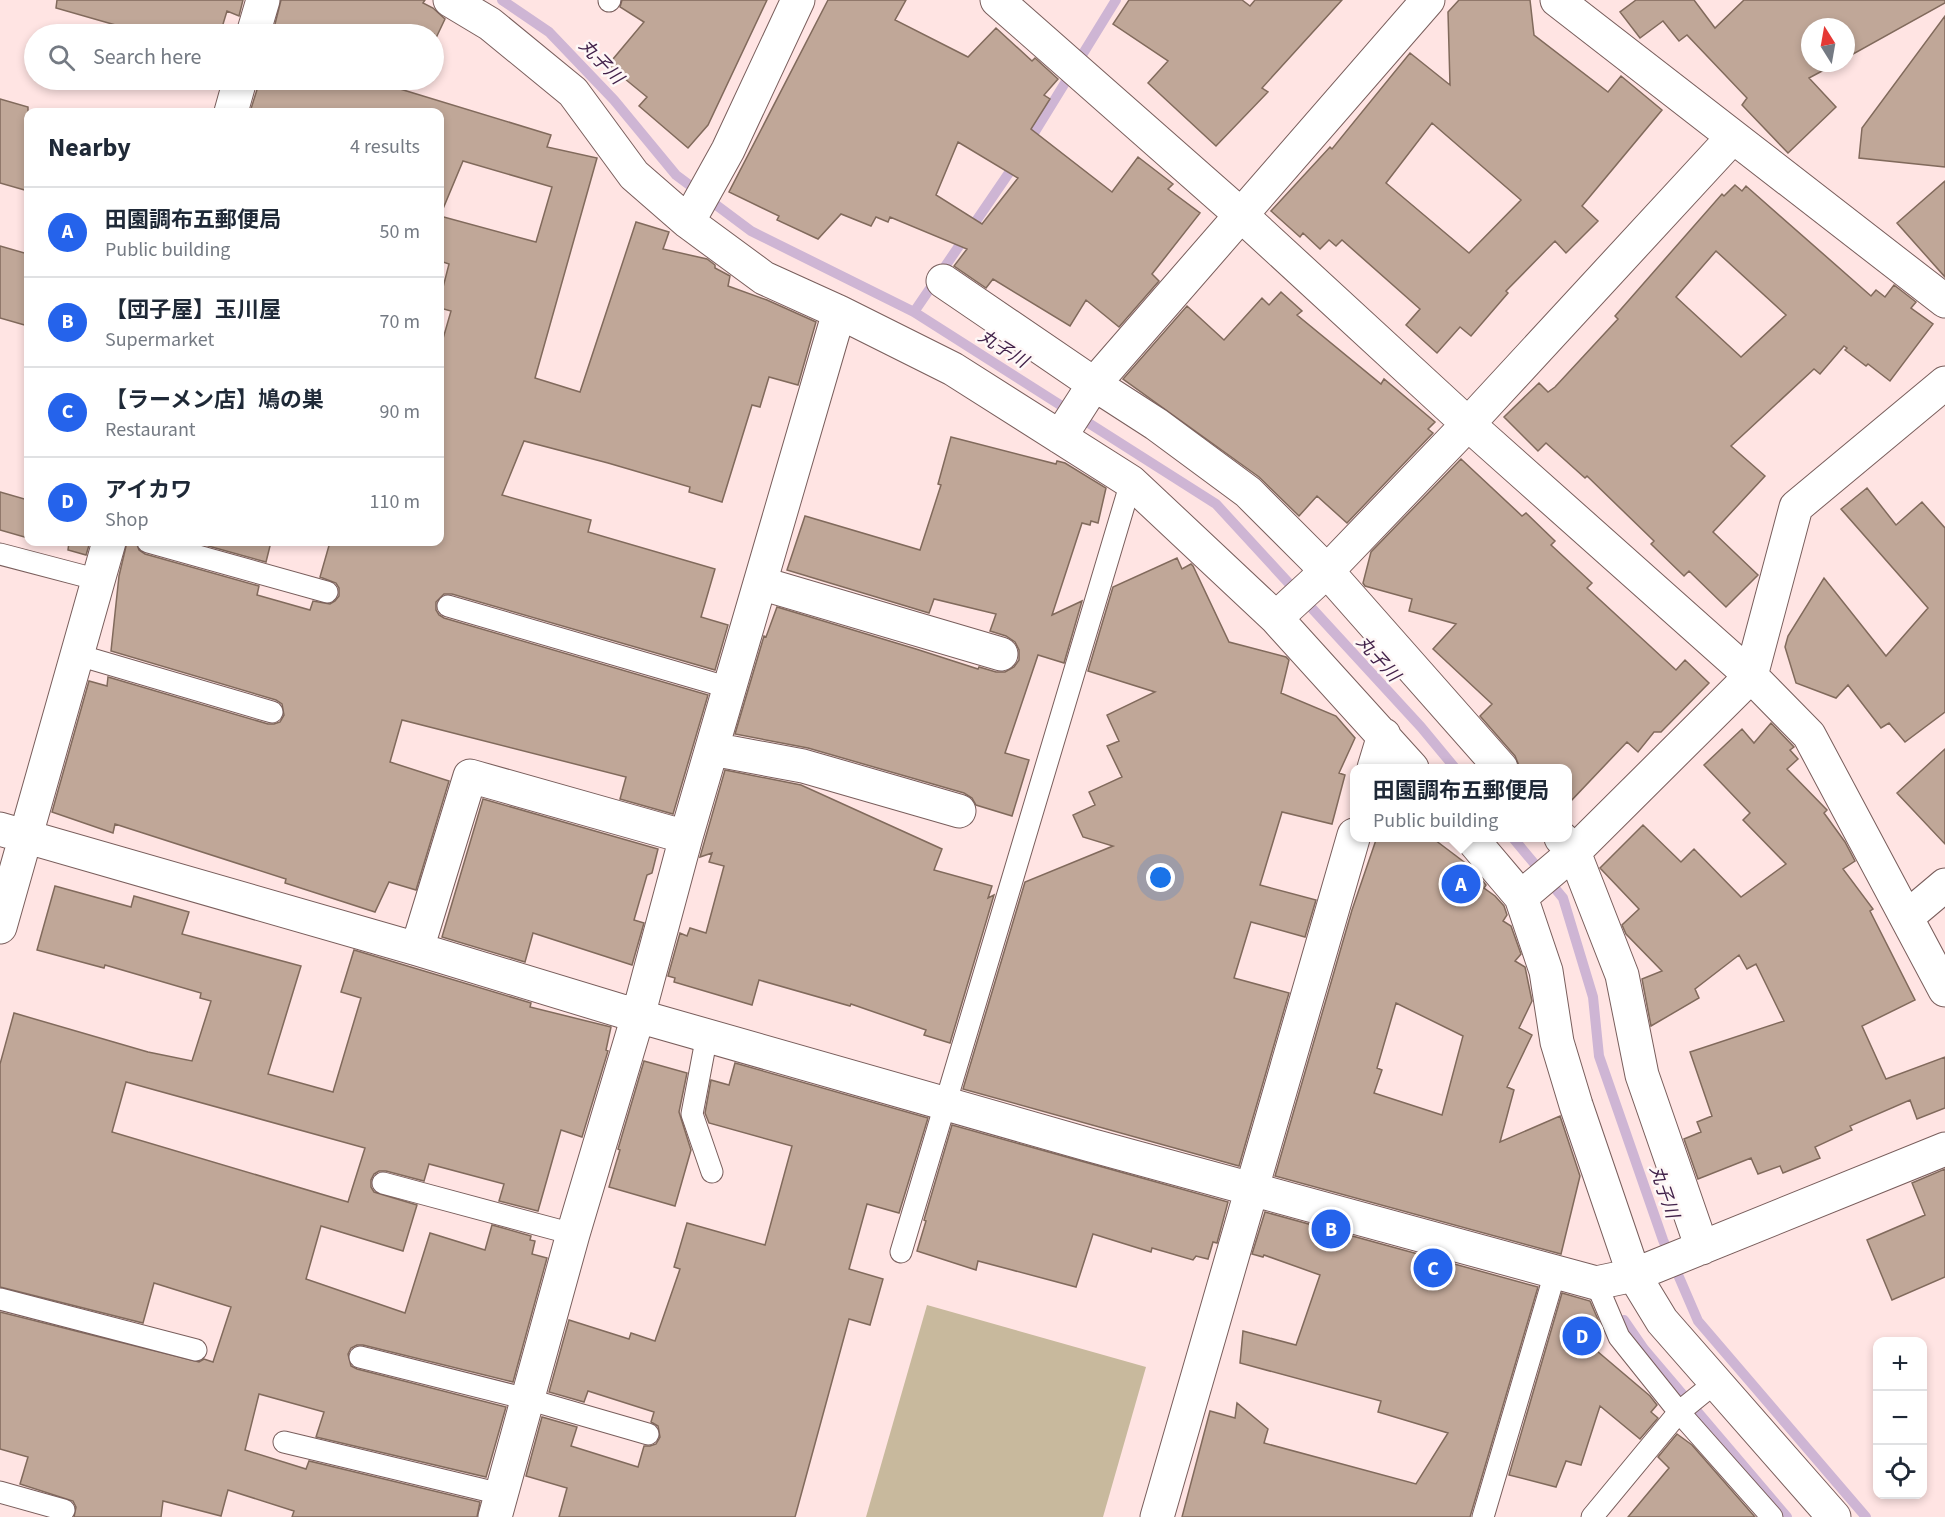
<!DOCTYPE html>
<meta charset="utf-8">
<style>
body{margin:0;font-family:"Source Sans 3","Noto Sans JP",sans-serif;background:#f2f2f3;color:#1f2937}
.controls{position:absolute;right:18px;bottom:18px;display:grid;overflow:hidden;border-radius:12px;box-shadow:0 3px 9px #0003}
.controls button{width:54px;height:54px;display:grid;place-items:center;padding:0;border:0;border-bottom:2px solid #e0e1e3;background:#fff;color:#1f2937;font:30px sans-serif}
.compass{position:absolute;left:1801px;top:18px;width:54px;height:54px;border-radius:50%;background:#fff;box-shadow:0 3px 9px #0003;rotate:349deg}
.you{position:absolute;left:1161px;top:878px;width:21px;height:21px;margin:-15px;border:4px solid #fff;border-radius:50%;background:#1a73e8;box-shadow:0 0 0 9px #1a73e833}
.badge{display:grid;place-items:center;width:39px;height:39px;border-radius:50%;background:#2563eb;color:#fff;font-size:20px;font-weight:700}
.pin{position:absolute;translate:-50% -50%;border:3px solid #fff;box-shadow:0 2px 6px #0006}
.popup{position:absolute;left:1350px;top:764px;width:222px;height:78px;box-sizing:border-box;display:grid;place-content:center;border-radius:12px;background:#fff;filter:drop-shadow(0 2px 4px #0005);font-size:20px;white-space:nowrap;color:#747a83}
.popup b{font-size:22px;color:#1f2937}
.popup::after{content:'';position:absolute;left:50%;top:100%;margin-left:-12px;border:12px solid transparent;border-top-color:#fff}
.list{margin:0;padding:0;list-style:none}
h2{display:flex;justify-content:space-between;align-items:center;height:78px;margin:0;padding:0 24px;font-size:26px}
h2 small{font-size:20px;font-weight:400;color:#747a83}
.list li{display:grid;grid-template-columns:39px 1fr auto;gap:18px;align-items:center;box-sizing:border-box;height:90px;padding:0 24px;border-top:2px solid #e0e1e3}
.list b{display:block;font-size:22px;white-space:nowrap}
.list p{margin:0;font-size:20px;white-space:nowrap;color:#747a83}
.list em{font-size:20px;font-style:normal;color:#747a83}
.icon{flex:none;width:33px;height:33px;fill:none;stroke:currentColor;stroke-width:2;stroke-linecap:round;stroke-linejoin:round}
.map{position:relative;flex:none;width:1945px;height:1517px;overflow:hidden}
.search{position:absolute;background:#fff;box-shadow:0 3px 9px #0003;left:24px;top:24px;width:420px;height:66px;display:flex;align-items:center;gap:15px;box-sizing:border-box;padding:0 21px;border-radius:33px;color:#747a83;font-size:22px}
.panel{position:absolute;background:#fff;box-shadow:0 3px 9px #0003;left:24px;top:108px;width:420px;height:438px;border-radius:12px}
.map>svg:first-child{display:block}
.green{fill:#c8b99d}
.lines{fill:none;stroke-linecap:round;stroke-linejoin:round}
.stream{stroke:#ceb5d4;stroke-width:10}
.building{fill:#c0a798;stroke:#816a5c;stroke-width:1.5;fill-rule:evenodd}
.service-casing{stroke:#795e5c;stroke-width:23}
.minor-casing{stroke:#795e5c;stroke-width:35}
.service{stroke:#fff;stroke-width:21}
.minor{stroke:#fff;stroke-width:33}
.labels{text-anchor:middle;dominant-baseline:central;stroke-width:5;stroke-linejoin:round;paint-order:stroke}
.water-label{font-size:18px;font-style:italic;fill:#42224a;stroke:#fef7f6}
</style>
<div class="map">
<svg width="1945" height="1517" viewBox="0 0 1945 1517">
<rect width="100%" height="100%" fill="#ffe4e3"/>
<path class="green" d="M927,1305L1146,1367L1103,1517H866Z"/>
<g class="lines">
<path class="stream" d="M502,0L549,32L614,100L676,175L751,231L914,312L1216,504L1421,727L1455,768
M1028,143L1116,0
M914,312L1017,161
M1513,838L1563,898L1593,997L1599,1056L1663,1240L1698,1321L1866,1517
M1624,1320L1644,1349L1787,1517"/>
</g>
<path class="building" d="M57,0H243L239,16L227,11L220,34H174L142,25L140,32L56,8Z
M281,0H425L423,3L433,8L445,19L435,40L434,34H424L412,29L410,34H279L273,32Z
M622,0H767L708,125L688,148L639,106L647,97L608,65L644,22L620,7Z
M828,0H906L895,20L968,57L996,28L1032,61L1035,58L1058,79L1044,95L1050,99L1031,129L1112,192L1138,157L1173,184L1168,189L1200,213L1152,274L1159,281L1119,327L1086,300L1070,326L993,279L986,288L954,266L967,249L890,217L888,222L876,217L871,226L841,214L818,239L777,220L779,216L729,192ZM958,142L1018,178L982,224L936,195Z
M1129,0H1242L1250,6L1255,0H1342L1262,88L1268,92L1216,146L1148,83L1168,61L1113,24Z
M1459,0H1530L1534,35L1608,92L1621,76L1662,110L1582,206L1598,221L1566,253L1555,241L1506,291L1508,293L1471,336L1460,327L1437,353L1406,325L1420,309L1342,240L1336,246L1329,240L1320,249L1303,233L1300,237L1271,211L1330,147L1332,149L1410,53L1450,85L1448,12ZM1432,123L1521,200L1469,253L1386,183Z
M1636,0H1694L1715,28L1744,0H1945V3L1846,58V27H1810V63H1837L1809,78L1836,107L1788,153L1742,105L1747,98L1687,35L1679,41L1663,21L1640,38L1620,12Z
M1945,16V167L1859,158L1862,128Z
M260,80H390L387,85L551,135L547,147L597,158L535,378L580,392L636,222L669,232L663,249L707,259L715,265V268L730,276L728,286L767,300L816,322L798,385L769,377L760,407L752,405L722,502L689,492L690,487L608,463L524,441L502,495L591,520L588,532L715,569L701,617L728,625L715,670L452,594H444L436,602V610L439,615L444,618L708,695L673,814L620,799L626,777L402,720L390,762L449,781L416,890L389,882L375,912L285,883L286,879L115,824L113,833L52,812L89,681L107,686L108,677L268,724H274L280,722L284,715L282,704L276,700L111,651L119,576L127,542H136L139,550L145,554L259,586L257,595L310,610L313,601L330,604L335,601L339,596V588L336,583L320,577L330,542H440V349L451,311L440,308V299L449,264L440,261V112H250ZM463,161L552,187L536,242L440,216Z
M0,99L28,107V191L0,183Z
M1945,181V277L1897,223Z
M1735,185L1742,191L1746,186L1871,296L1876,290L1885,297L1894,285L1916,302L1911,308L1933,324L1890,381L1868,364L1866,366L1845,350L1847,348L1844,346L1820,374L1814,369L1731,446L1765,476L1713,532L1758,575L1726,607L1689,571L1684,576L1651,544L1654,541L1587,476L1585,478L1546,443L1538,451L1504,417L1539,383L1548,392L1555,387L1618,319L1615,316L1722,194L1724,196ZM1716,251L1786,315L1741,357L1676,297Z
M0,246L28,254V326L0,318Z
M1281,292L1302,311L1297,315L1381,384L1384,379L1435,422L1428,429L1433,433L1347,523L1317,496L1299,516L1259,477L1123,379L1187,306L1224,340L1262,298L1269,305Z
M951,437L1056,464L1057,461L1065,463L1106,488L1098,523L1091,521L1090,525L1082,523L1052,615L1082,601L1064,663L1038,655L1005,753L1029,760L1012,816L976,805L972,798L964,793L808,748L735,734L764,636L766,637L777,607L916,649L978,669L979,667L996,672H1005L1014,667L1019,660V650L1015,642L1006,636L990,631L996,614L934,599L929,613L787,570L805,516L920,550L941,485L938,484Z
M1461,459L1522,516L1526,513L1555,541L1551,545L1592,583L1587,588L1676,670L1685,660L1709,683L1661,732H1654L1638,752L1627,742L1568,804V768H1520L1515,756L1480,716L1492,704L1433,649L1456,624L1409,611L1412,599L1365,586L1363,583L1371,552Z
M1867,488L1896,525L1922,502L1945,528V712L1905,742L1889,723L1881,728L1848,685L1836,698L1796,683L1785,647L1788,636L1824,578L1886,656L1928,608L1841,509Z
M0,492L28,500V538L0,530Z
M69,542H90L86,555L68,550Z
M194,542H271L266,562Z
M1177,558L1182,569L1191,564L1193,566L1229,642L1286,657L1289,660L1281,693L1336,716L1355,738L1339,773L1345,775L1332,824L1282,812L1260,885L1316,900L1305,937L1251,922L1234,978L1289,993L1239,1166L963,1089L1025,882L1113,846L1083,837L1073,815L1095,805L1089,792L1122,777L1107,746L1119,741L1107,715L1155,692L1088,671L1113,587Z
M1771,723L1794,747L1790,750L1798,759L1787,769L1827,810L1824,813L1845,842L1855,861L1843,869L1873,909L1870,911L1915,1000L1862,1026L1886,1079L1945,1057V1108L1917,1119L1910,1100L1850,1126L1852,1130L1815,1147L1820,1158L1783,1173L1780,1166L1758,1174L1751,1158L1698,1179L1684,1139L1701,1132L1697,1122L1712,1116L1690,1052L1784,1021L1756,964L1747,969L1739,955L1695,989L1699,998L1651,1026L1642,979L1662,971L1626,934L1622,925L1639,909L1600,868L1643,825L1681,862L1694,849L1741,897L1786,864L1743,820L1750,813L1704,765L1742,729L1754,743Z
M1945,749V844L1897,793Z
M725,770L801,785L942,849L934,870L992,886L988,898L994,895L950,1043L924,1035L926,1030L851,1004L850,1006L759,980L752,1005L674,982L675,978L668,976L680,933L687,936L690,928L706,933L724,866L709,862L712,853L700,857Z
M483,799L658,849L652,873L647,875L634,920L644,923L632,965L533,933L525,962L442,937Z
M1377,837H1431L1472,868L1486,885L1484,888L1495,896L1504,906L1507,915L1503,921L1511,926L1521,954L1515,961L1525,967L1532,1001L1519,1028L1532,1035L1507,1087L1514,1090L1500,1142L1560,1116L1580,1176L1561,1254L1275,1176L1352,910ZM1396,1003L1463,1036L1442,1115L1374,1093L1382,1070L1377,1068Z
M55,886L131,907L134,896L189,912L182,934L301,966L268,1074L333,1092L361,998L341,992L354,950L531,1003L530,1007L611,1027L606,1050L608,1051L582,1137L561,1130L538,1211L499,1201L504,1184L429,1164L424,1181L386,1171H379L374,1174L371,1180V1187L374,1192L417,1205L403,1251L321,1226L306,1279L405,1313L430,1233L485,1250L492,1225L531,1236L530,1240L535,1241L532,1254L547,1258L513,1382L363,1345H357L351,1348L348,1354L351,1366L357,1369L506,1407L486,1477L316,1437L324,1412L259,1394L245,1450L306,1469L309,1461L480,1502L477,1517H292L294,1511L228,1490L221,1516L163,1501L161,1517H74L76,1507L73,1501L20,1484L28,1457L0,1449V1312L199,1362L204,1359L213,1362L231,1307L154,1283L143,1323L0,1287V1064L14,1013L148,1052L192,1061L211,1001L200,998L201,993L105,965L104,968L37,950ZM126,1082L365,1148L348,1202L112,1132Z
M644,1061L687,1073L679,1112L691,1150L675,1206L609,1187L620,1150L618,1149Z
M735,1063L928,1118L899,1213L867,1204L849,1269L883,1279L870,1325L849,1319L795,1517H559L567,1488L526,1476L542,1417L577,1427L571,1446L638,1467L644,1446H650L656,1444L660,1437L658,1426L651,1422L654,1412L588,1391L584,1402L549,1392L569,1320L629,1339L631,1333L655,1341L680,1269L674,1267L687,1223L765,1245L792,1146L709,1123L705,1113L711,1080L729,1085Z
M952,1125L1228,1202L1217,1243L1213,1242L1208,1259L1196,1256L1193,1260L1152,1248L1151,1252L1093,1234L1076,1287L978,1261L976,1270L917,1251L926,1221L924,1220Z
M1945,1169V1277L1892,1300L1867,1240L1925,1215L1912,1183Z
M1265,1212L1538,1287L1470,1517H1182L1210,1411L1235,1418L1237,1403L1268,1429L1264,1443L1416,1484L1448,1433L1378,1412L1381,1401L1240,1363L1243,1331L1296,1345L1320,1275L1264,1255L1263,1257L1252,1254Z
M1562,1293L1590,1301L1600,1324L1584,1340L1650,1396L1657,1405L1651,1412L1658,1418L1640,1439L1600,1406L1581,1465L1566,1461L1556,1487L1509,1475Z
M1677,1434L1692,1445L1755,1517H1628L1669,1468L1658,1457Z"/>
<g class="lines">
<g class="service-casing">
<path id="service" d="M609,1L610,0
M148,542L327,592
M0,554L99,580
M448,606L730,688
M78,655L272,712
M707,1035L692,1114L712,1172
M383,1183L573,1234
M901,1252L1131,482
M1596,1283L1619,1337L1679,1412L1772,1517
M0,1299L196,1350
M360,1357L527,1399L648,1434
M284,1442L501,1494
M0,1492L64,1510
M1483,1517L1555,1273
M1592,1517L1679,1412L1716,1382"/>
</g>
<g class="minor-casing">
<path id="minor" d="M450,0L490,24L573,92L634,175L688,222L764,278L839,312L953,369L1131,482L1276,618L1412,768
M997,0L1241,215L1468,424L1751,676L1809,735L1945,990
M1557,0L1945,301
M253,34L263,0
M231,112L240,80
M688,222L728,150L798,0
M943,281L1094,384L1156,424L1248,492L1327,571L1501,768
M1060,437L1094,384L1428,0
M760,583L1001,654
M1276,618L1327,571L1468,424L1733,137
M712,749L803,766L959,811
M1374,768L1384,735
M0,829L417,949L638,1016L1090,1145L1596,1283L1634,1275L1945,1149
M1471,838L1521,897L1546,971L1557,1042L1576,1105L1634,1275L1662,1321L1834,1517
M1561,838L1574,852L1622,975L1642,1075L1702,1248
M1521,897L1574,852L1751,676L1796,507L1945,383
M1907,917L1945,885
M0,927L109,542
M417,949L470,776L686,837
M495,1517L573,1234L638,1016L686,837L839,312
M1157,1517L1354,835"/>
</g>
<use href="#service" class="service"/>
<use href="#minor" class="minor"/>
</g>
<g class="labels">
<g class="water-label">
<text transform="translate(601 62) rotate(46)">丸子川</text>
<text transform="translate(1003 349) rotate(32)">丸子川</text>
<text transform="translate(1378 659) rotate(48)">丸子川</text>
<text transform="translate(1664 1192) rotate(71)">丸子川</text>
</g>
</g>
</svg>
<div class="controls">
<button>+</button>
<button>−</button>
<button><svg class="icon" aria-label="locate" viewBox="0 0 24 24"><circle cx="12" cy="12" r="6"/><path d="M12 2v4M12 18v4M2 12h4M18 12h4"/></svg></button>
</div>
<svg class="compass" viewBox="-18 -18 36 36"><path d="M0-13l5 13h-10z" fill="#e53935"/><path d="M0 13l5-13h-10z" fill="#747a83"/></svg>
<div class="you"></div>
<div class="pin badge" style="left:1461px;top:884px">A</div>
<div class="popup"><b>田園調布五郵便局</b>Public building</div>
<div class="pin badge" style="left:1331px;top:1229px">B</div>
<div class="pin badge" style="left:1433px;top:1268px">C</div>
<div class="pin badge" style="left:1582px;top:1336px">D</div>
<div class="search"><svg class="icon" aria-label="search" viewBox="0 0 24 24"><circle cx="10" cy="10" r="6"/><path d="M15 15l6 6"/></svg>Search here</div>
<section class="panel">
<h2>Nearby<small>4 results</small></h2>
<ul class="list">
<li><span class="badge">A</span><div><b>田園調布五郵便局</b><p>Public building</p></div><em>50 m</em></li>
<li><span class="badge">B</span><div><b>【団子屋】玉川屋</b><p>Supermarket</p></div><em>70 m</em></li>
<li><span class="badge">C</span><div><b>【ラーメン店】鳩の巣</b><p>Restaurant</p></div><em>90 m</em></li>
<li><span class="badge">D</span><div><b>アイカワ</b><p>Shop</p></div><em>110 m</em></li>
</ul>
</section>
</div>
